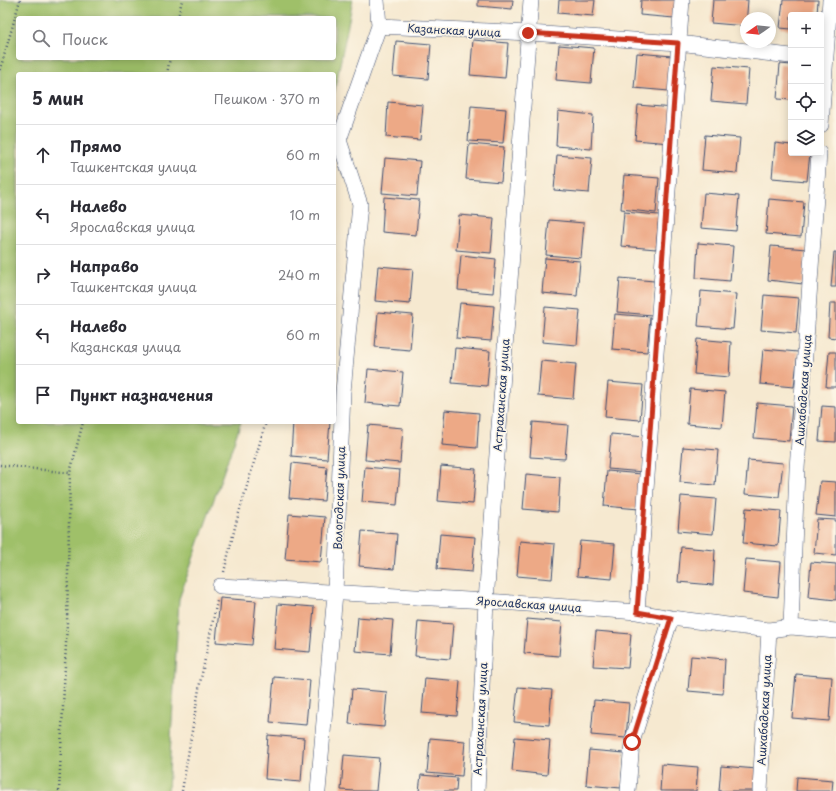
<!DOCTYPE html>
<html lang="ru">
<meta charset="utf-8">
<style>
body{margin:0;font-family:"Playpen Sans",sans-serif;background:#f7f7f7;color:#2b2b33}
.controls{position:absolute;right:12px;top:12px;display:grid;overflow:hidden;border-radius:4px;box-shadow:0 2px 10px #0003}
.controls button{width:36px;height:36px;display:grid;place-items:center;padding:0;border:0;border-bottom:1px solid #e1e1e2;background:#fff;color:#2b2b33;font:20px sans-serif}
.compass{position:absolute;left:740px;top:12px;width:36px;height:36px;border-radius:50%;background:#fff;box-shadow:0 2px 10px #0003;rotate:256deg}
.stop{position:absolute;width:12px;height:12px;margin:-9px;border:3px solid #c8321e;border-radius:50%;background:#fff}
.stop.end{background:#c8321e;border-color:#fff;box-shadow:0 1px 4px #0008}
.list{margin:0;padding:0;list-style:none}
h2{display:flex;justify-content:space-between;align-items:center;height:52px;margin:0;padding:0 16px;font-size:17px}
h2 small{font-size:13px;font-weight:400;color:#7c7c81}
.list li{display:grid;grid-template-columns:26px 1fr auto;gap:12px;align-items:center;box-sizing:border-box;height:60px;padding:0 16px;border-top:1px solid #e1e1e2}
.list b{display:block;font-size:15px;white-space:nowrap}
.list p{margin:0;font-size:13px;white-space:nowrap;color:#7c7c81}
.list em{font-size:13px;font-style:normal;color:#7c7c81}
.icon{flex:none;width:22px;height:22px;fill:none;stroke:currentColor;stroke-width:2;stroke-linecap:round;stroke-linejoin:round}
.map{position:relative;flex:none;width:836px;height:791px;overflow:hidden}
.search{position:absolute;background:#fff;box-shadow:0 2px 10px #0003;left:16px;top:16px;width:320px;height:44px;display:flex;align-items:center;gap:10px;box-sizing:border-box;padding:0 14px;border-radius:4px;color:#7c7c81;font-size:15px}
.panel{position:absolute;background:#fff;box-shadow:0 2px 10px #0003;left:16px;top:72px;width:320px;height:352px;border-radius:4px}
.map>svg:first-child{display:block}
.green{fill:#9fc069;stroke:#5d7864;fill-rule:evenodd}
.building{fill:#eda986}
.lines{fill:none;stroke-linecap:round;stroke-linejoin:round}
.street-casing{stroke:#3c4b6f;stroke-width:16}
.path{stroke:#3c4b6f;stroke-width:2.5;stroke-dasharray:1 3;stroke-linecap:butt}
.street{stroke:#fff;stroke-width:15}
.route{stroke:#c8321e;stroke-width:5}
.labels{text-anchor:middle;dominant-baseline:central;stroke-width:3;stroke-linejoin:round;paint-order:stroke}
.street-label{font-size:11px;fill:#1b2f5e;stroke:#fcf5e5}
</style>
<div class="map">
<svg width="836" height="791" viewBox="0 0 836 791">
<rect width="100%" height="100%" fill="#fcf5e5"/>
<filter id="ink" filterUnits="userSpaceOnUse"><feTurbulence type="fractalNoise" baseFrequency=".025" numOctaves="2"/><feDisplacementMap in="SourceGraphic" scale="8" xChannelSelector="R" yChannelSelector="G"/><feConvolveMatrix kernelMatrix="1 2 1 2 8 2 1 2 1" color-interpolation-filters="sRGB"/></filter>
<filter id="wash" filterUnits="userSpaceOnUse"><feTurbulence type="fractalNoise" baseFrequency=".012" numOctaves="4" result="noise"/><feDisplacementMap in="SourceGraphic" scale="16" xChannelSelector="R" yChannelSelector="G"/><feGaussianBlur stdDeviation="0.9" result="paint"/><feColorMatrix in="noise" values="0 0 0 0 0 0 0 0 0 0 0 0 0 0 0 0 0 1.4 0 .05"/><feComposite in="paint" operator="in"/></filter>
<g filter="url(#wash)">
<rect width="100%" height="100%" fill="#f6e9d0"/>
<path class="green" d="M0,0H353L334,94V74H18V422H241L179,599L168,791H0ZM18,18H334V58H18Z"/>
<g id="blocks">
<path class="building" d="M478,0H513L512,9L478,6Z
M559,0H595L593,16L558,13Z
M641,0H676L674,18L640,15Z
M713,0H748L746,26L711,23Z
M783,0H818L817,15H791V29L780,28Z
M473,40L508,43L505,78L470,75Z
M396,41L431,44L428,79L393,76Z
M559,45L594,48L591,83L556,80Z
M637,53L672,56L669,91L634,88Z
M780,64L791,65V100L777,99Z
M714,66L749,69L746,104L711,101Z
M388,102L423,105L420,140L386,137Z
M638,105L673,108L670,143L635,140Z
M471,106L506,109L503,143L468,141Z
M558,111L593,115L591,149L556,146Z
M705,135L740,138L737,173L702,170Z
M775,143L791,145V153H810L807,181L772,178Z
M469,144L504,147L501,182L466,179Z
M557,155L592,158L589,193L554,190Z
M385,158L420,161L417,196L382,193Z
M624,175L659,178L656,213L621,209Z
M704,193L739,196L736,231L701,228Z
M384,197L419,200L416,235L382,232Z
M769,199L804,202L801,237L766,234Z
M624,212L659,215L656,249L621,246Z
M459,215L494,218L491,253L456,250Z
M549,220L584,223L581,258L546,255Z
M698,243L733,246L730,281L696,278Z
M771,246L806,249L803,284L768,280Z
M834,252H836V287H831Z
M461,255L496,259L493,293L458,290Z
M545,258L580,261L577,296L542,293Z
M378,266L413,269L410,304L375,301Z
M620,278L654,281L652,315L617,312Z
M701,291L736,294L733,329L698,326Z
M764,295L799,298L796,333L761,330Z
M460,303L494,306L491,341L456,338Z
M830,303H836V338L828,337Z
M545,307L580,310L577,345L542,342Z
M378,312L413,315L410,350L375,347Z
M615,314L650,317L647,352L612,349Z
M697,339L731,342L729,377L694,374Z
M455,348L490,351L487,386L452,383Z
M763,349L798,352L794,387L760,384Z
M829,352H836V387H826Z
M541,361L576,364L573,399L538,396Z
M368,369L403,372L400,406L365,403Z
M608,382L643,385L640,420L605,417Z
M690,389L725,392L722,427L687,424Z
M757,403L792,406L789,441L754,438Z
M822,406L836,407V442L819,441Z
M445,410L479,413L477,448L442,445Z
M293,422H330L327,459L291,456Z
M533,422L568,425L565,459L530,457Z
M368,425L403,428L400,463L365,460Z
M611,434L646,437L643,472L608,469Z
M683,447L718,450L715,485L680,482Z
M748,460L783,463L779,497L745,494Z
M292,463L327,467L324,501L289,498Z
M441,466L476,469L473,504L438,501Z
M365,467L400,470L397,505L362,502Z
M607,471L642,474L639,509L604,506Z
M526,474L560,477L558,512L523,509Z
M820,481L836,482V517L816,515Z
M681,496L716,499L713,534L678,531Z
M746,508L781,511L778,546L743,543Z
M289,514L325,517L321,562L285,559Z
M817,519L836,520V555L814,553Z
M362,531L397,534L394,569L359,566Z
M440,534L475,537L472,572L437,569Z
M520,541L555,544L552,579L517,576Z
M580,541L615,544L612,579L577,576Z
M681,547L715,550L713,585L678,582Z
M746,559L781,562L778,597L743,593Z
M811,562L836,564V600L808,597Z
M220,598L256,601L252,645L216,642Z
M278,604L314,607L310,652L274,649Z
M358,617L393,620L390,654L355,651Z
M527,619L562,622L559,656L524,653Z
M418,621L453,624L450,659L415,656Z
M596,631L631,634L628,668L593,666Z
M691,656L725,659L723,694L688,691Z
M796,674L832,677L829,721L792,718Z
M274,677L310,680L306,725L270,722Z
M425,678L460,681L457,716L422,713Z
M518,687L552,690L549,725L514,722Z
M352,689L387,692L384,727L349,724Z
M594,700L629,703L626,738L591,735Z
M268,735L304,738L301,782L265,779Z
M515,737L550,740L547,775L512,771Z
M430,738L465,741L462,776L427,773Z
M589,750L624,753L621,788L586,785Z
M344,755L379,758L376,791H355L341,790Z
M662,764L698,767L696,791H660Z
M721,766L757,769L756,791H719Z
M421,775L457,778L456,791H419Z
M797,777L833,780L832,791H796Z"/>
</g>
</g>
<g filter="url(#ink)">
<use href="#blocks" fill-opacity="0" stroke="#3c4b6f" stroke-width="1"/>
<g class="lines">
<g class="street-casing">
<path id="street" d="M379,26L529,33L678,43L791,56
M821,125L830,0
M220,586L486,601L637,612L671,618L769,630L791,627L836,631
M637,612L682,0
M791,627L797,469L819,153
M318,791L335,593L343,392L360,204L339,140L379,26L377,0
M477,791L486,601L531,0
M628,791L632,742L671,618
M760,791L769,630"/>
</g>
<path class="path" d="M178,18L182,0
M0,70L20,0
M167,74L170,58
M0,465L70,473L83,422
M224,572L236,523L266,422
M59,791L67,623L70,473
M182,791L200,683L217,601"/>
<use href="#street" class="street"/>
</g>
</g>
<g class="lines" filter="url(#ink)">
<path class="route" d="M528,33L678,43L637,612L671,618L632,742"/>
</g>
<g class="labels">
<g class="street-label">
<text transform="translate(454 30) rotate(3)">Казанская улица</text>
<text transform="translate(803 390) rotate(-86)">Ашхабадская улица</text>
<text transform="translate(501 395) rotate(-86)">Астраханская улица</text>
<text transform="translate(339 498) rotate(-88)">Вологодская улица</text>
<text transform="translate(529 604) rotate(4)">Ярославская улица</text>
<text transform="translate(764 710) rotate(-87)">Ашхабадская улица</text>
<text transform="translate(480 719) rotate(-87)">Астраханская улица</text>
</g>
</g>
</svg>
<div class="controls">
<button>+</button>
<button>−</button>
<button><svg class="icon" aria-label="locate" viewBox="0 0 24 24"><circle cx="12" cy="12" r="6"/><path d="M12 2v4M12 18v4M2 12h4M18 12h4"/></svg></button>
<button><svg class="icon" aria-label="layers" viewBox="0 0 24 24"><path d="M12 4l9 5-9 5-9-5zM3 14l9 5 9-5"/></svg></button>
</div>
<svg class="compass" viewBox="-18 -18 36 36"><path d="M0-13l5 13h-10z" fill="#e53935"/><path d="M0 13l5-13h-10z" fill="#7c7c81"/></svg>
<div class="stop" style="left:632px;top:742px"></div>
<div class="stop end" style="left:528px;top:33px"></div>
<div class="search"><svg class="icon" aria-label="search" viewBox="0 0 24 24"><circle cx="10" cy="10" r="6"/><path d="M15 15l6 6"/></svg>Поиск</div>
<section class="panel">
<h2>5 мин<small>Пешком · 370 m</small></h2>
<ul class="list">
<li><svg class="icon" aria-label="ahead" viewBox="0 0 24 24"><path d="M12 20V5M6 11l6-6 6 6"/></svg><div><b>Прямо</b><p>Ташкентская улица</p></div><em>60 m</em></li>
<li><svg class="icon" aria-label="left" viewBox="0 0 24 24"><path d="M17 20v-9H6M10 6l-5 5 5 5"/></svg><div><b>Налево</b><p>Ярославская улица</p></div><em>10 m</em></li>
<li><svg class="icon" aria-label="right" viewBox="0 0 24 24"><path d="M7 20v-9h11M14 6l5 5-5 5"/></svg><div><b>Направо</b><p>Ташкентская улица</p></div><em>240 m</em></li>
<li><svg class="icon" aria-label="left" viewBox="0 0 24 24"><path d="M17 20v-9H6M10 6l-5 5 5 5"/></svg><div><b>Налево</b><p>Казанская улица</p></div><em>60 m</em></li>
<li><svg class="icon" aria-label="arrive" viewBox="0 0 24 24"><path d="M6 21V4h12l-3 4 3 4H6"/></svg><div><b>Пункт назначения</b></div></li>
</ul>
</section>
</div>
